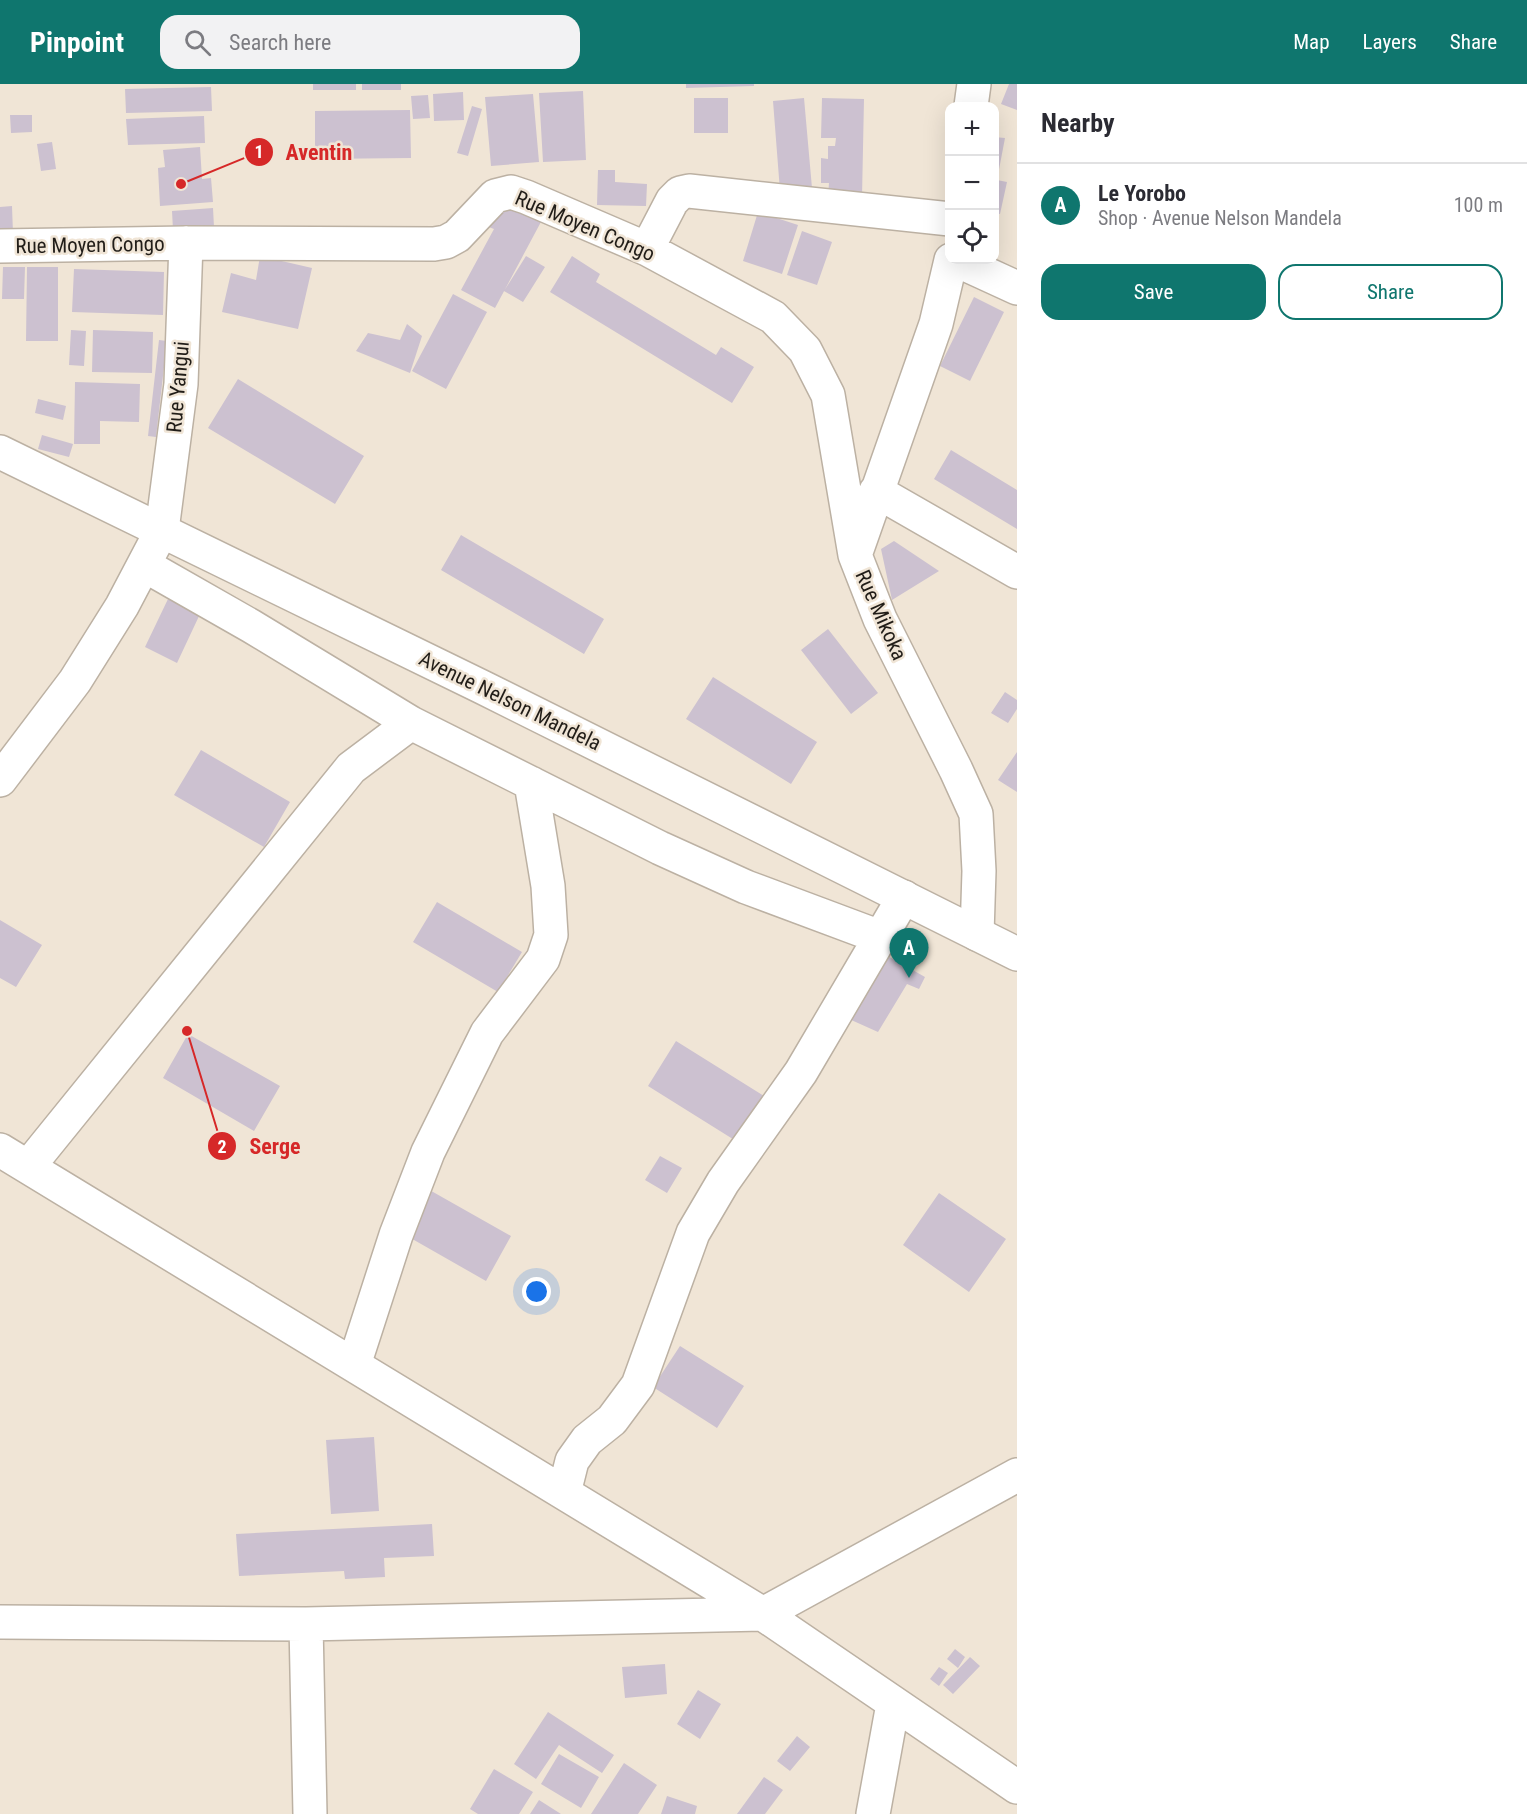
<!DOCTYPE html>
<meta charset="utf-8">
<style>
body{margin:0;font-family:"Roboto Condensed",sans-serif;background:#f2f2f3;color:#2b2b33}
.controls{position:absolute;right:18px;top:18px;display:grid;overflow:hidden;border-radius:12px;box-shadow:0 6px 24px #0002}
.controls button{width:54px;height:54px;display:grid;place-items:center;padding:0;border:0;border-bottom:2px solid #e1e1e2;background:#fff;color:#2b2b33;font:30px sans-serif}
.you{position:absolute;left:537px;top:1208px;width:21px;height:21px;margin:-15px;border:4px solid #fff;border-radius:50%;background:#1a73e8;box-shadow:0 0 0 9px #1a73e833}
.badge{display:grid;place-items:center;width:39px;height:39px;border-radius:50%;background:#0f766e;color:#fff;font-size:20px;font-weight:700}
.pin{position:absolute;translate:-50% -50px;filter:drop-shadow(0 2px 3px #0008)}
.pin::after{content:'';position:absolute;top:32px;width:21px;height:18px;background:inherit;clip-path:polygon(0 0,100% 0,50% 100%)}
.list{margin:0;padding:0;list-style:none}
h2{display:flex;justify-content:space-between;align-items:center;height:78px;margin:0;padding:0 24px;font-size:26px}
h2 small{font-size:20px;font-weight:400;color:#7c7c81}
.list li{display:grid;grid-template-columns:39px 1fr auto;gap:18px;align-items:center;box-sizing:border-box;height:84px;padding:0 24px;border-top:2px solid #e1e1e2}
.list b{display:block;font-size:22px;white-space:nowrap}
.list p{margin:0;font-size:20px;white-space:nowrap;color:#7c7c81}
.list em{font-size:20px;font-style:normal;color:#7c7c81}
.actions{display:flex;gap:12px;padding:18px 24px}
.actions a{flex:1;padding:14px 0;border:2px solid #0f766e;border-radius:18px;text-align:center;font-size:21px;color:#0f766e}
.actions .main{background:#0f766e;color:#fff}
.icon{flex:none;width:33px;height:33px;fill:none;stroke:currentColor;stroke-width:2;stroke-linecap:round;stroke-linejoin:round}
.map{position:relative;flex:none;width:1017px;height:1730px;overflow:hidden}
header{display:flex;align-items:center;gap:36px;box-sizing:border-box;height:84px;padding:0 30px;background:#0f766e;color:#fff}
header strong{font-size:28px}
nav{display:flex;gap:33px;margin-inline-start:auto;font-size:21px}
.search{width:420px;height:54px;background:#f2f2f3;display:flex;align-items:center;gap:15px;box-sizing:border-box;padding:0 21px;border-radius:18px;color:#7c7c81;font-size:22px}
main{display:flex}
aside{flex:1;background:#fff}
.map>svg:first-child{display:block}
.building{fill:#ccc1d0}
.lines{fill:none;stroke-linecap:round;stroke-linejoin:round}
.street-casing{stroke:#bcb1a3;stroke-width:36}
.secondary-casing{stroke:#bcb1a3;stroke-width:36}
.street{stroke:#fff;stroke-width:33}
.secondary{stroke:#fff;stroke-width:33}
.labels{text-anchor:middle;dominant-baseline:central;stroke-width:5;stroke-linejoin:round;paint-order:stroke}
.street-label{font-size:21px;fill:#211d18;stroke:#f0e5d6}
.leader{fill:none;stroke:#d62828;stroke-width:2}
.callout-dot{fill:#d62828;stroke:#f0e5d6;stroke-width:2}
.mark-label{font-size:18px;text-anchor:middle;font-weight:bold;fill:#fff}
.callout-label{font-size:22px;text-anchor:middle;font-weight:bold;fill:#d62828;stroke:#f0e5d6;stroke-width:5;stroke-linejoin:round;paint-order:stroke}
</style>
<header>
<strong>Pinpoint</strong>
<div class="search"><svg class="icon" aria-label="search" viewBox="0 0 24 24"><circle cx="10" cy="10" r="6"/><path d="M15 15l6 6"/></svg>Search here</div>
<nav><a>Map</a><a>Layers</a><a>Share</a></nav>
</header>
<main>
<div class="map">
<svg width="1017" height="1730" viewBox="0 0 1017 1730">
<rect width="100%" height="100%" fill="#f0e5d6"/>
<path class="building" d="M313,0H356V6H313Z
M362,0H401V6H362Z
M686,0H754V2L686,4Z
M1009,0H1017V26L1001,20Z
M211,3L212,27L126,29L125,5Z
M583,7L586,76L543,78L539,9Z
M463,8L464,36L434,37L433,10Z
M533,10L539,78L491,82L485,13Z
M428,11L430,34L413,35L411,12Z
M694,14H728V49H694Z
M804,14L812,104L780,107L773,17Z
M822,14L864,15L862,113L828,112L829,99H821V74L828,75V62H835L836,54H821Z
M472,22L482,25L468,72L457,69Z
M410,26L411,74L315,75V27Z
M10,31H32V48L11,49Z
M204,32L205,59L128,61L126,35Z
M994,53L1005,54L997,96L1007,98L1000,130L994,129Z
M52,58L56,85L41,87L37,60Z
M200,63L202,95L211,94L213,118L160,122L158,84L165,83L163,66Z
M598,86H615V98L647,100L646,122L597,121Z
M497,120L542,136L495,224L461,206L494,145L486,142Z
M12,122L13,150L0,151V123Z
M213,124L214,143L173,146L172,127Z
M758,128L798,141L782,190L743,177Z
M802,147L832,158L817,201L787,191Z
M260,172L312,184L298,245L222,228L231,189L256,196Z
M526,172L545,183L523,218L504,207Z
M572,172L600,190L596,198L716,271L721,263L754,283L732,319L550,208Z
M3,183H25L24,215H2Z
M27,183H58V257H26Z
M74,185L164,188L163,231L72,228Z
M453,210L487,228L446,305L412,287Z
M974,213L1004,228L970,297L940,282Z
M407,240L422,252L410,289L356,267L368,249L400,256Z
M71,246L86,247L84,282L69,281Z
M93,246L153,248L152,289L92,288Z
M159,256L167,257L156,353L148,352Z
M238,295L364,372L335,420L208,344Z
M75,298L140,300L139,338L100,337V360H74Z
M38,315L66,322L63,336L35,329Z
M42,351L73,360L69,373L38,365Z
M951,366L1017,406V445L934,395Z
M461,451L604,535L584,570L441,486Z
M894,457L939,487L892,516L881,465Z
M168,515L200,530L177,579L145,563Z
M828,545L878,609L851,630L801,566Z
M713,593L817,658L791,700L686,635Z
M1005,608L1017,616V625L1008,639L991,629Z
M201,666L290,718L264,763L174,711Z
M1017,668V708L998,696Z
M437,818L522,868L498,908L413,858Z
M0,836L42,861L16,903L0,894Z
M884,870L925,893L919,905L907,900L878,948L849,935Z
M188,950L280,1002L254,1047L163,994Z
M676,957L764,1012L736,1057L648,1002Z
M660,1072L682,1084L667,1109L645,1096Z
M426,1104L511,1152L486,1197L400,1148Z
M939,1109L1006,1155L969,1208L903,1161Z
M680,1262L744,1302L717,1344L653,1303Z
M374,1353L379,1427L331,1430L326,1356Z
M432,1440L434,1472L384,1474L385,1493L345,1495L344,1487L239,1492L236,1450Z
M955,1565L965,1573L958,1584L947,1575Z
M970,1573L980,1582L953,1610L943,1601Z
M665,1580L667,1610L625,1614L622,1583Z
M939,1583L948,1589L939,1602L930,1595Z
M698,1606L721,1620L700,1655L677,1640Z
M548,1628L614,1671L602,1689L559,1661L536,1695L514,1680Z
M797,1652L810,1663L790,1687L777,1677Z
M559,1670L599,1693L581,1724L541,1700Z
M624,1679L657,1701L638,1730H591Z
M494,1685L533,1708L519,1730H478L470,1725Z
M764,1693L783,1706L765,1730H737Z
M667,1712L697,1722L695,1730H661Z
M539,1716L561,1730H530Z"/>
<g class="lines">
<g class="street-casing">
<path id="street" d="M971,22L974,0
M0,162L186,159L434,160L446,158L457,152L495,112L511,108L526,113L647,165L773,233L805,266L828,311L855,471
M647,165L672,117L680,109L689,107L950,135
M951,176L936,240L855,471L880,535L956,686L976,730L979,787L977,850
M956,176L1017,204
M876,407L1017,488
M144,481L251,542L411,639L660,764L746,803L880,853
M0,696L75,597L122,522L162,446L181,300L186,159
M0,1066L763,1530L1017,1703
M28,1083L351,684L411,639
M354,1281L396,1151L428,1068L487,949L543,875L551,851L548,802L531,699
M564,1409L572,1377L587,1356L612,1336L638,1301L693,1149L723,1098L801,988L904,813
M0,1538L306,1540L763,1530L1017,1391
M306,1540L310,1730
M873,1730L893,1620"/>
</g>
<g class="secondary-casing">
<path id="secondary" d="M0,368L482,603L1017,870"/>
</g>
<use href="#street" class="street"/>
<use href="#secondary" class="secondary"/>
</g>
<g class="labels">
<g class="street-label">
<text transform="translate(585 142) rotate(23)">Rue Moyen Congo</text>
<text transform="translate(90 161) rotate(-1)">Rue Moyen Congo</text>
<text transform="translate(178 303) rotate(-85)">Rue Yangui</text>
<text transform="translate(881 531) rotate(66)">Rue Mikoka</text>
<text transform="translate(510 617) rotate(26)">Avenue Nelson Mandela</text>
</g>
</g>
<path class="leader" d="M181 100L259 68M187 947L222 1062"/>
<g class="callout-dot">
<circle cx="181" cy="100" r="6"/>
<circle cx="187" cy="947" r="6"/>
<circle cx="259" cy="68" r="15"/>
<circle cx="222" cy="1062" r="15"/>
</g>
<g class="mark-label">
<text x="259" y="74">1</text>
<text x="222" y="1069">2</text>
</g>
<g class="callout-label">
<text x="319" y="76">Aventin</text>
<text x="275" y="1070">Serge</text>
</g>
</svg>
<div class="controls">
<button>+</button>
<button>−</button>
<button><svg class="icon" aria-label="locate" viewBox="0 0 24 24"><circle cx="12" cy="12" r="6"/><path d="M12 2v4M12 18v4M2 12h4M18 12h4"/></svg></button>
</div>
<div class="you"></div>
<div class="pin badge" style="left:909px;top:894px">A</div>
</div>
<aside>
<h2>Nearby<small></small></h2>
<ul class="list">
<li><span class="badge">A</span><div><b>Le Yorobo</b><p>Shop · Avenue Nelson Mandela</p></div><em>100 m</em></li>
</ul>
<div class="actions"><a class="main">Save</a><a>Share</a></div>
</aside>
</main>
